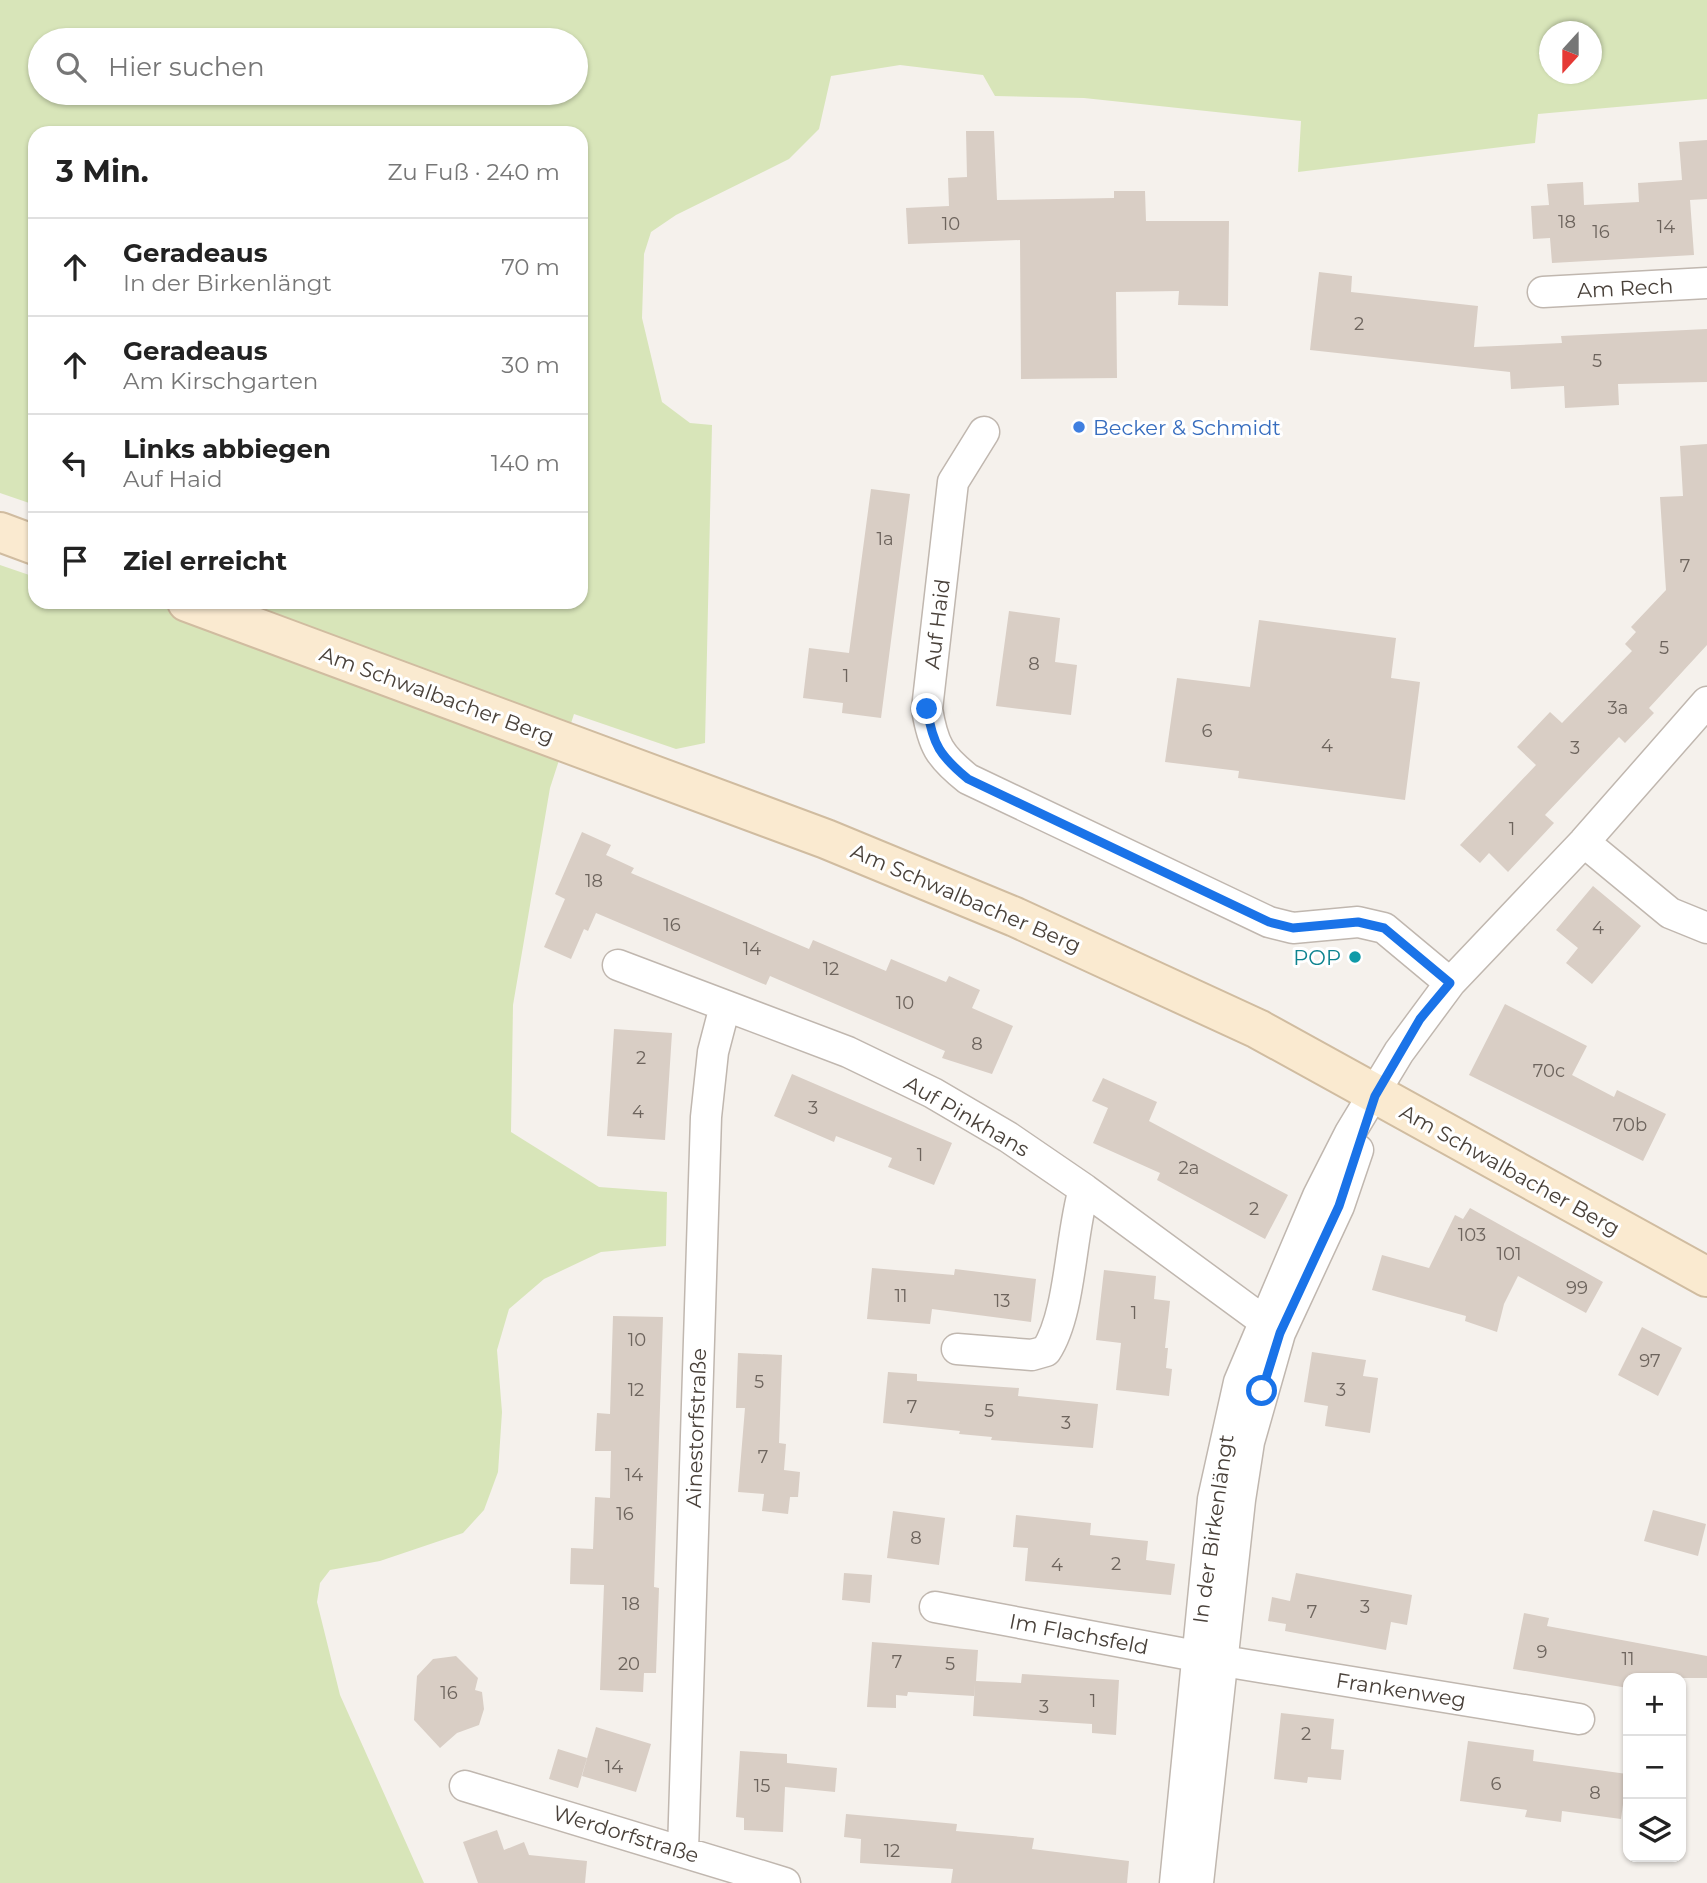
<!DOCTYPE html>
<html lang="de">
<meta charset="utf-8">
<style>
body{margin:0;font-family:Montserrat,sans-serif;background:#f6f6f6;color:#222}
.controls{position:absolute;right:21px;bottom:21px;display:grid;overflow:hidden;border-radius:14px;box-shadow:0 2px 5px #0004}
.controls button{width:63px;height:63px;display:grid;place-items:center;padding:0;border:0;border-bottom:2px solid #e0e0e0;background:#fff;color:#222;font:35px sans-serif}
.compass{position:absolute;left:1539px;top:21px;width:63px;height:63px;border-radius:50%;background:#fff;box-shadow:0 2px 5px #0004;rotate:201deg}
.stop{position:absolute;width:21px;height:21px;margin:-16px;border:5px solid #1a73e8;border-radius:50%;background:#fff}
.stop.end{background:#1a73e8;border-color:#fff;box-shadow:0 2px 7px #0008}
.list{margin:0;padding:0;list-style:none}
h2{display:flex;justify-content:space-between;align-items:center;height:91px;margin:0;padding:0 28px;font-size:30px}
h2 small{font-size:23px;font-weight:400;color:#767676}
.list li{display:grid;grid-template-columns:46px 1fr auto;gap:21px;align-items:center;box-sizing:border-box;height:98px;padding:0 28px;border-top:2px solid #e0e0e0}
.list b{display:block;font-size:26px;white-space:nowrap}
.list p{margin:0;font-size:23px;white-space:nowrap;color:#767676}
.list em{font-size:23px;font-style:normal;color:#767676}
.icon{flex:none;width:38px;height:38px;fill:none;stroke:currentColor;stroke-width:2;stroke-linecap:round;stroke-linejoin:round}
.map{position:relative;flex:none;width:1707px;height:1883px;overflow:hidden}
.search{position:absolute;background:#fff;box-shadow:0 2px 5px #0004;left:28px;top:28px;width:560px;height:77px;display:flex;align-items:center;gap:18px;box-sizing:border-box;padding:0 24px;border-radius:38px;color:#767676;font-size:26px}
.panel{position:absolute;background:#fff;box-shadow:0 2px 5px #0004;left:28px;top:126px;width:560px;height:483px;border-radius:21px}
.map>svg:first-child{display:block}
.green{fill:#d8e5b9;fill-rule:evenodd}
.building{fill:#d9cec5}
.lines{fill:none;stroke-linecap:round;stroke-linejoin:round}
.minor-casing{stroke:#c0b7af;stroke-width:33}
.secondary-casing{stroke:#d0bca0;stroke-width:42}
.minor{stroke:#fff;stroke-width:30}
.secondary{stroke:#faead0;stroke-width:38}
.route{stroke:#1a73e8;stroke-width:9}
.shop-dot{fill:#3f7fe0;stroke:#fff;stroke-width:2.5}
.culture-dot{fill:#0f9aa8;stroke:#fff;stroke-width:2.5}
.labels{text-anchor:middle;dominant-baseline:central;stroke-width:6;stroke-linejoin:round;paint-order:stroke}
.number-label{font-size:18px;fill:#6d645d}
.street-label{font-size:21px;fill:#49413a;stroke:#fff}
.shop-label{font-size:21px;fill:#366cbe;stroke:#fff;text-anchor:start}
.culture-label{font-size:21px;fill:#0d838f;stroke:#fff;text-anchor:end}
</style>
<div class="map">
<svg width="1707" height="1883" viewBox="0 0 1707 1883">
<rect width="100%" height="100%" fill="#f5f1ec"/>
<path class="green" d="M0,0H1707V99L1538,114L1535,143L1298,172L1301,121L1084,98L995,96L983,75L900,65L831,76L819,129L789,159L676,215L651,232L644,254L642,318L662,402L690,423L712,425L705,743L676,749L574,714L550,788L513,1005L511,1132L599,1187L667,1192L666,1246L601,1252L544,1279L509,1309L497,1350L502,1412L498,1472L484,1510L463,1533L380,1561L330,1570L320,1583L317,1602L340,1695L424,1883H0V565L35,577V602H581V133H35V505L0,493ZM1550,32H1592V74H1550ZM40,40H576V93H40Z"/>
<path class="building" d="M966,131H994L997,200L1114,198V191H1145L1146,221H1229L1228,306L1178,305L1179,291L1116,292L1117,378L1021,379L1020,240L908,244L906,208L949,206L948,178L967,177Z
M1707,140V199L1690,200L1694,255L1552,263L1550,238L1533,239L1531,206L1549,205L1547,184L1583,182L1584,205L1639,202L1638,183L1682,180L1679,142Z
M1319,272L1352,276L1351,292L1478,306L1474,347L1562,343L1561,336L1707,329V382L1618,384L1619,405L1565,408L1564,386L1511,389L1510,372L1310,350Z
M1707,444V645L1649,708L1654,713L1625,743L1619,737L1545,815L1554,823L1508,872L1489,853L1480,863L1460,845L1536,765L1517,747L1550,712L1562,723L1632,651L1625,644L1636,632L1631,627L1666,590L1660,497L1683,496L1680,446Z
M871,489L910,494L881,718L842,713L843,703L803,698L809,648L849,653Z
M1009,611L1060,618L1055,662L1077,665L1071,715L996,706Z
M1259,620L1396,638L1391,678L1420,682L1405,800L1238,778L1239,771L1165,762L1177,678L1250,687Z
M582,832L611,845L606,855L634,868L631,873L809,949L813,940L886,971L891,959L946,982L949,976L980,990L972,1008L1013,1026L992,1074L942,1058L945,1051L770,976L766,985L596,913L588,931L584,929L571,959L544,947L565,899L555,894Z
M1593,886L1641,926L1592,984L1566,963L1578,948L1556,930Z
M1505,1004L1587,1046L1572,1075L1614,1097L1617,1090L1666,1114L1643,1161L1469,1075Z
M614,1029L672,1033L665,1140L607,1136Z
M792,1074L952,1143L934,1185L888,1167L892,1158L836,1136L834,1142L774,1116Z
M1103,1078L1157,1102L1149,1121L1288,1195L1265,1239L1157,1180L1160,1173L1093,1143L1108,1108L1092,1101Z
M1470,1208L1603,1282L1586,1313L1518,1276L1504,1304L1497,1332L1465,1321L1466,1316L1372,1290L1382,1255L1429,1268L1455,1215L1463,1219Z
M872,1268L954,1275L955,1269L1036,1279L1031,1322L932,1309L930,1324L867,1319Z
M1104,1270L1156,1276L1154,1299L1170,1301L1165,1348H1168L1166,1368L1172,1369L1169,1396L1116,1390L1121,1343L1096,1340Z
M613,1316L663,1317L654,1587L659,1588L656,1673H644L643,1692L600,1690L604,1585L570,1584L571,1548L593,1549L595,1497L610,1498L611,1451H595L597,1413L610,1414Z
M1642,1327L1682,1348L1658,1396L1618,1375Z
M1312,1352L1366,1360L1363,1376L1378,1378L1370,1433L1325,1426L1328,1406L1304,1402Z
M738,1353L782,1355L779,1443L786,1444L784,1470L800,1472L798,1497H790L788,1514L762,1511L764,1494L738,1492L745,1408H736Z
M888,1372L917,1374V1381L1019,1388L1018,1396L1098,1404L1093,1448L991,1440L992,1437L959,1434L960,1431L883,1423Z
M1653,1510L1706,1524L1698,1556L1644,1541Z
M893,1511L945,1518L939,1565L887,1558Z
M1016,1515L1091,1523L1090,1535L1148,1541L1146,1560L1175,1564L1171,1595L1025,1581L1028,1548L1013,1547Z
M844,1573L872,1575L870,1603L842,1600Z
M1296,1573L1412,1595L1407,1625L1391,1622L1386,1650L1285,1631L1286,1624L1268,1621L1272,1597L1290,1601Z
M1524,1613L1549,1618L1547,1626L1707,1656V1678H1628V1688L1513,1669Z
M872,1642L978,1650L976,1681L1021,1683L1022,1674L1119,1680L1116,1735L1092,1733V1724L973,1716L975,1683L974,1696L908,1692L907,1696L896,1695V1708L867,1707Z
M456,1656L478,1678L475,1690L482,1692L484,1709L479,1725L457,1733L440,1748L414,1720L417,1676L433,1659Z
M1281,1713L1334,1719L1331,1749L1344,1750L1341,1780L1308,1777L1307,1783L1274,1779Z
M596,1727L651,1744L636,1792L582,1776Z
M1468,1741L1534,1750L1533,1761L1627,1774L1621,1819L1562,1811L1561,1822L1525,1817L1527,1810L1460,1801Z
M558,1749L587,1758L578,1788L549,1779Z
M740,1751L787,1754V1763L837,1768L835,1792L785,1787L783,1832L744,1830V1818L736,1817Z
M846,1814L957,1824L956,1831L1034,1838L1032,1849L1129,1861L1127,1883H951L953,1869L860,1863L861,1839L844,1837Z
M497,1830L504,1850L524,1842L529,1855L587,1861L585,1883H478L463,1842Z"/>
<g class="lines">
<g class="minor-casing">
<path id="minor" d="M1543,292L1707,283
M984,432L953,482L927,709C933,745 939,756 968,779L1269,922L1293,928L1358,922L1384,928L1450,983
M1584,842L1670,913L1707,928
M618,965L848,1052L933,1093L1008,1137L1084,1189L1280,1333
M957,1349L1032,1355L1046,1351C1071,1313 1070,1236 1084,1189
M935,1607L1223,1661L1579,1719
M465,1786L785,1883
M683,1851L706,1117L713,1052L725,1006
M1175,1883L1213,1499L1239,1382L1264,1323L1318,1196L1350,1133L1399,1052L1450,983L1584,842L1707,702
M1198,1883L1240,1500L1249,1442L1280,1333L1339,1206L1358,1150"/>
</g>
<g class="secondary-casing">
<path id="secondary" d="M0,532L35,545
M187,602L826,839L1015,917L1258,1029L1707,1277"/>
</g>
<use href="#minor" class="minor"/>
<use href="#secondary" class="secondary"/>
</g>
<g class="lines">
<path class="route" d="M927,709C933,745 940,756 968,779L1269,922L1293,928L1358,922L1384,928L1450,983L1420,1019L1375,1096L1339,1206L1280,1333L1262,1391"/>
</g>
<circle class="shop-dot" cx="1079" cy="427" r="7"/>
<circle class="culture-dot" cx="1355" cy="957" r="7"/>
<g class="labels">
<g class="number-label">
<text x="1567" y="222">18</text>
<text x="951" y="224">10</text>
<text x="1666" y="227">14</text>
<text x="1601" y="232">16</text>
<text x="1359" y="324">2</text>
<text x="1597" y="361">5</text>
<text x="885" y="539">1a</text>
<text x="1685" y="566">7</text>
<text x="1664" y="648">5</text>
<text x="1034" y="664">8</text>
<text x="846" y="676">1</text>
<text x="1618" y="708">3a</text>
<text x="1207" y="731">6</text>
<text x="1327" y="746">4</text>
<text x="1575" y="748">3</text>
<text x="1512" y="829">1</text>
<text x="594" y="881">18</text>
<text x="672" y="925">16</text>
<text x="1598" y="928">4</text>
<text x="752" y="949">14</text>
<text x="831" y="969">12</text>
<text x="905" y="1003">10</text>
<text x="977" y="1044">8</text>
<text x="641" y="1058">2</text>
<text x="1549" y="1071">70c</text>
<text x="813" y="1108">3</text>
<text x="638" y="1112">4</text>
<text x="1630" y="1125">70b</text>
<text x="920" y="1155">1</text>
<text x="1189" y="1168">2a</text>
<text x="1254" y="1209">2</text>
<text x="1472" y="1235">103</text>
<text x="1509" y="1254">101</text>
<text x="1577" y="1288">99</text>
<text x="901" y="1296">11</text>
<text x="1002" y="1301">13</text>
<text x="1134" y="1313">1</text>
<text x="637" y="1340">10</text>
<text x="1650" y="1361">97</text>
<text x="759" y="1382">5</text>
<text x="636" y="1390">12</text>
<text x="1341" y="1390">3</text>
<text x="912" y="1407">7</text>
<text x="989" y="1411">5</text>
<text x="1066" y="1423">3</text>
<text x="763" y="1457">7</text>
<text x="634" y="1475">14</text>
<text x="625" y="1514">16</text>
<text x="916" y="1538">8</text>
<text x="1116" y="1564">2</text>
<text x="1057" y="1565">4</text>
<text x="631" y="1604">18</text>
<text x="1365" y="1607">3</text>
<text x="1312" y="1612">7</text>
<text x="1542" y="1652">9</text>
<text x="1628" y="1659">11</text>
<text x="897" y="1662">7</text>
<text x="629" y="1664">20</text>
<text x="950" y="1664">5</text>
<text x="449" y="1693">16</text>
<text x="1093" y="1701">1</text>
<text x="1044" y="1707">3</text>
<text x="1306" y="1734">2</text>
<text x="614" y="1767">14</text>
<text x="1496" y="1784">6</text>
<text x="762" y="1786">15</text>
<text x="1595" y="1793">8</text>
<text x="892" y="1851">12</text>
</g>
<g class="street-label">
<text transform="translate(1625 288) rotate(-3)">Am Rech</text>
<text transform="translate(937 624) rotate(-83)">Auf Haid</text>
<text transform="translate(437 695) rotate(20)">Am Schwalbacher Berg</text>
<text transform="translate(966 898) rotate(23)">Am Schwalbacher Berg</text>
<text transform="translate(967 1116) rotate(30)">Auf Pinkhans</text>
<text transform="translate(1510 1170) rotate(29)">Am Schwalbacher Berg</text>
<text transform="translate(696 1428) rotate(-88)">Ainestorfstraße</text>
<text transform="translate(1213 1529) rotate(-82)">In der Birkenlängt</text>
<text transform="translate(1079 1634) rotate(11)">Im Flachsfeld</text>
<text transform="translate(1401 1690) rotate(9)">Frankenweg</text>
<text transform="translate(626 1834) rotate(17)">Werdorfstraße</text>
</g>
<g class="shop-label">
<text x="1093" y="427">Becker &amp; Schmidt</text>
</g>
<g class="culture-label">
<text x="1341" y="957">POP</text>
</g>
</g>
</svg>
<div class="controls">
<button>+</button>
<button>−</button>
<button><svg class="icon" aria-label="layers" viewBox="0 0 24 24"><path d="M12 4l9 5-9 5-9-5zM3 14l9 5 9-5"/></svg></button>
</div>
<svg class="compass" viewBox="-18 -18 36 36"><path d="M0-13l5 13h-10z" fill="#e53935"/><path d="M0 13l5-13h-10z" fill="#767676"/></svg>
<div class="stop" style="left:1262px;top:1391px"></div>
<div class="stop end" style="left:927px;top:709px"></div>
<div class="search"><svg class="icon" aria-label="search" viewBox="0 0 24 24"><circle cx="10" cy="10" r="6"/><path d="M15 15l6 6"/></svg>Hier suchen</div>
<section class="panel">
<h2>3 Min.<small>Zu Fuß · 240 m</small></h2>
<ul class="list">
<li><svg class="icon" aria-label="ahead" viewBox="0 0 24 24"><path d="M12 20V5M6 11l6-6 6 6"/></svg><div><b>Geradeaus</b><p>In der Birkenlängt</p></div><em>70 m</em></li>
<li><svg class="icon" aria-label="ahead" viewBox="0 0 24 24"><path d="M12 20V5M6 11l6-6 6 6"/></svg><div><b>Geradeaus</b><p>Am Kirschgarten</p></div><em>30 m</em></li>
<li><svg class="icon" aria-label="left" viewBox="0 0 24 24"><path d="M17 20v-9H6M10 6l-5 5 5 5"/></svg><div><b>Links abbiegen</b><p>Auf Haid</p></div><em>140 m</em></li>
<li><svg class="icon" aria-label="arrive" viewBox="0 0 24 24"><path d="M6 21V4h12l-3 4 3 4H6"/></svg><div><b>Ziel erreicht</b></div></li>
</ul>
</section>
</div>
